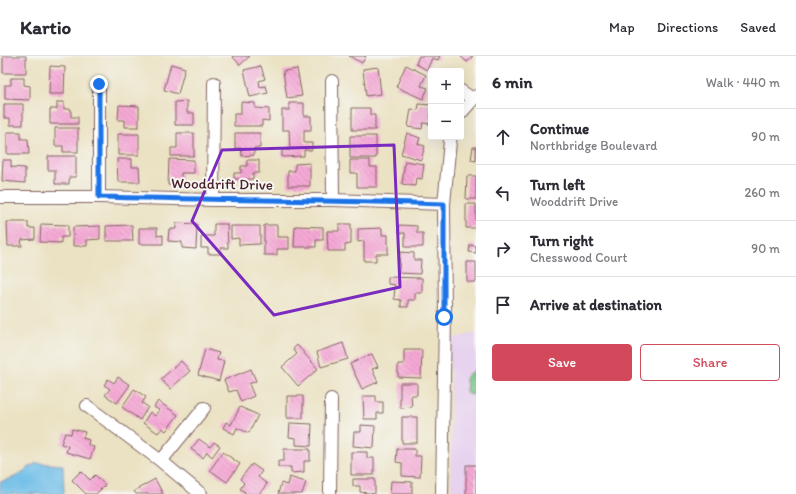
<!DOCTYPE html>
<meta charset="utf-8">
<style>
body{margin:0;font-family:Itim,sans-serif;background:#f7f7f7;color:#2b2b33}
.controls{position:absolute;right:12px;top:12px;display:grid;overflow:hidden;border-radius:4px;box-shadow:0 4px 16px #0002}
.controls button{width:36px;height:36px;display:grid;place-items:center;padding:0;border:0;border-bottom:1px solid #e1e1e2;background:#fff;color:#2b2b33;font:20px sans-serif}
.stop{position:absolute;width:12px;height:12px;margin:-9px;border:3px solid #1a73e8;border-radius:50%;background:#fff}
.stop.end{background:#1a73e8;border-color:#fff;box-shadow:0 1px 4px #0008}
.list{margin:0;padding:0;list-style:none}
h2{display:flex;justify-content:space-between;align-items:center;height:52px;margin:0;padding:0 16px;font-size:17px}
h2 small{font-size:13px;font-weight:400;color:#7c7c81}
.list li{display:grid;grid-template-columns:26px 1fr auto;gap:12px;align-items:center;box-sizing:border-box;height:56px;padding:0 16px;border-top:1px solid #e1e1e2}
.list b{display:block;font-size:15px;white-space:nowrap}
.list p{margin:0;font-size:13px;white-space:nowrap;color:#7c7c81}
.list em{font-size:13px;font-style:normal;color:#7c7c81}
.actions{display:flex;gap:8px;padding:12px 16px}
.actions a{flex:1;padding:9px 0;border:1px solid #d1495b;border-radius:4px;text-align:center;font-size:14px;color:#d1495b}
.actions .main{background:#d1495b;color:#fff}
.icon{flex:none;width:22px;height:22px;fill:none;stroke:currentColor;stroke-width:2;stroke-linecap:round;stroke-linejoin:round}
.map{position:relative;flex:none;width:476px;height:438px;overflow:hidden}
header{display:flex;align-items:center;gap:24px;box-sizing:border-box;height:56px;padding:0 20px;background:#fff;border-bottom:1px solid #e1e1e2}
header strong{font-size:19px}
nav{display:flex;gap:22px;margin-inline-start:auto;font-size:14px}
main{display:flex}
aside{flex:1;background:#fff}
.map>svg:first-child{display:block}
.built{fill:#e7d2ef}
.park{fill:url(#park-crowns);stroke:#62745a}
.water{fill:#6dbde8;stroke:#5c6e8a}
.building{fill:url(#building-back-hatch)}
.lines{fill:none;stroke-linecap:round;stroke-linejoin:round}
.minor-casing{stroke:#826360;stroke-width:14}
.minor{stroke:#fff;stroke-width:12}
.route{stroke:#1a73e8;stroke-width:5}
.marked{fill:none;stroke:#7b2cbf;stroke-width:3;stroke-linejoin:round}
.labels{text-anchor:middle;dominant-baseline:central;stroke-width:4;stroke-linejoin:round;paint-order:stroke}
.street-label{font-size:15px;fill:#4a1f2b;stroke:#f6f6f2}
</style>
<header>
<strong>Kartio</strong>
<nav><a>Map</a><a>Directions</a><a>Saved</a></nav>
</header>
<main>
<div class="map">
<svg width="476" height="438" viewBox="0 0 476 438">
<defs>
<pattern id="park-crowns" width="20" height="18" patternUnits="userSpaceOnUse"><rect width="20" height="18" fill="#7ac989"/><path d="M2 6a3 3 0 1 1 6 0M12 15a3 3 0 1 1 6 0" fill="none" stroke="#6bac76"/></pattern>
<pattern id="building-back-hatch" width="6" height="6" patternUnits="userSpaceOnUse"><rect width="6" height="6" fill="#f5a8d5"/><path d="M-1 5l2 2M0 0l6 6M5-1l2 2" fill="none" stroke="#d490b7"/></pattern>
</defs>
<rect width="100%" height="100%" fill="#f6f6f2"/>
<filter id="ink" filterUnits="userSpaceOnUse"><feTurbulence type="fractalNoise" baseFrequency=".025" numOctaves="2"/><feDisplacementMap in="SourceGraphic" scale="8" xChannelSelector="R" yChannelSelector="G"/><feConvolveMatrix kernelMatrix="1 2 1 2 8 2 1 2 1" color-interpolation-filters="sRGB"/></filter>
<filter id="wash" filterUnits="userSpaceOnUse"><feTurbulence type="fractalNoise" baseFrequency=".012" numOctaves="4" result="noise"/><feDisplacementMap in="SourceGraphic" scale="16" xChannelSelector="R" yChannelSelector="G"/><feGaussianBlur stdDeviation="0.9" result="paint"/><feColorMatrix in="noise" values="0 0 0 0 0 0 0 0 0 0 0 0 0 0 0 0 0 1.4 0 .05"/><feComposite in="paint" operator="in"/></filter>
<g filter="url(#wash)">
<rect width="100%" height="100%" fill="#ebe2c3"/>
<path class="built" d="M476,277V438H451L450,283Z"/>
<path class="park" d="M475,314H476V338L469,339L467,337L466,334L467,328L465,324C466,318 471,317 475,314Z"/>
<path class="water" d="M36,407L63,409L64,438H0V426L15,421Z"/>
<g id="blocks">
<path class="building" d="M3,0H26V17H3Z
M232,0H250L240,9Z
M349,0H366L362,7Z
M419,0H440L438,4L432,2L427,14L416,8Z
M460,0H473L467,6Z
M171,8L185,12L178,38L164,34Z
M406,9L426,19L421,30L428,32L423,43L396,31Z
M50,10L65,11L64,38H49Z
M261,10L265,23L259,25L260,31L266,30L268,37L250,41L244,14Z
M378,11L381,38L366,40L363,13Z
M297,13L302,40L287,42L283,15Z
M11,22H24V29L30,30V44L5,43V29H11Z
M187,45V57H194V69H175V46Z
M57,46H64V53H71V61H78V68H50V53H57Z
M241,46L255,47V52L269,53V65L262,64V70H234V58H241Z
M289,47H304V60H311V74H304V87H312V94H304V100L282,101V94H290L289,74H282V54H289Z
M4,48H23V69H10V62H4Z
M419,48L431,49L430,68L423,67L422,73L408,71L411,53L418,54Z
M119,49L139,50V71H125V64H118Z
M352,52H370V59H375V74H352Z
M55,72H78V96H63V90H55Z
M7,76H21V83H28L29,98H7Z
M177,77H194V100H171V92H177Z
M235,77H260V92H254V99L242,100L241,92H235Z
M407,77L420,82L418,88L425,90L421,104L401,98Z
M118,78H139V99H118Z
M350,80H376V102H350Z
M473,91H476V105L471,104Z
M48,100H76V121H69V128H55V114H48Z
M117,103H132V111H139L140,126H118Z
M169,103L194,104V117H181V130L168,129Z
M3,104H11V111L25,112V127L2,125Z
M247,104H259V117H253V123H247V130H241V123H234V117H241V110H247Z
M350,104H370V111H377V131H357V117H350Z
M405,105L424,108L422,123L416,122L415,130L402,128Z
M310,107V130H288V115H295V108Z
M467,120H476V143H466Z
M466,148H476V172H466Z
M7,166H28V172H35V183L21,184L22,190H8Z
M176,167L197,168L196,193L182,192V186L168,185L169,173H176Z
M41,168L68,169V181H61V187L40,186Z
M214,168H227L228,192H221V198H208V192H201V180H214Z
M339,168H351V188L345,189V195H328L327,175H339Z
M132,169L133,185H106V170Z
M264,169H277V181H289V193H277V199H264Z
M399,169L417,170V177H423V191H405V177H399Z
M100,170V183L87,184V190H73V171Z
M231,170H260V188L239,189V182L231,183Z
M295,170L323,171V184H316V191H294Z
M139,172H157V180L163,179V188H139Z
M382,172V179H388V198H376V205H364V185L358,186V173Z
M470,189L476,190V197L469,196Z
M400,196L414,197V204H421L420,218L399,217Z
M467,206H476V226H467Z
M388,221L422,222V237H415V244H408V251H401V244L394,243L395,229L388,228Z
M343,287L348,303L321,311L317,296Z
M297,289L318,313L298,330L282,311L297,298L293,293Z
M205,293L219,297L217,304L224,305L219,325L198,319Z
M404,294H422L421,322L398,321V308H404Z
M372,298L378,311L372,313L378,326L362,333L350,308Z
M181,305L190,315L170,333L161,323Z
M251,313L256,325L249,328L254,340L241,346L236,334L229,336L224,324Z
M118,321L130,329L117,347L105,339L110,333L104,329L108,323L114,327Z
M400,327H417V339H411L412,351L400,352Z
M134,333L146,341L142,347L148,351L140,364L122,351Z
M287,340H303V362H287Z
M363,340H376V346H383V357H377V363H364Z
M158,345L178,359L166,375L162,372L158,377L143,367L150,356L155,360L159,354L154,351Z
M240,351L258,359L249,377L237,372L234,378L223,372L226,366L231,369Z
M402,361H417V387H402Z
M290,367L312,368L311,390L296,389V382L289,381Z
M361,369L375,370L374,392L353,390L354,376H361Z
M72,373L85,376L83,382L89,384L88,389L94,391L90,403L66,396L68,390L61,388L65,377L71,378Z
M199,383L210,391L214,386L220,390L212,401L207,396L203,402L191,393Z
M284,393H310V405H304V416L291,417V411H278V405H284Z
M397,393H415V400H421L420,421L402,420V407L396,406Z
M223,396L240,408L227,426L210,414Z
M351,396H367V402H374V419H351Z
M252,408L262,415L258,421L267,428L259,438H244L245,436L240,433L244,427L240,423Z
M466,409H476V438H466Z
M81,415L90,424L95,419L105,429L96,438H86L72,424Z
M289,421L306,426L302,438H278L281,427L287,429Z
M155,423L163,438H136L134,435Z
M353,423H375V438L360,436V430H353Z
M391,425L412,426V438H390Z"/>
</g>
</g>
<g filter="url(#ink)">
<use href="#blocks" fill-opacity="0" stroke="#826360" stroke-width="1"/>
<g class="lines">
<g class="minor-casing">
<path id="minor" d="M332,25L333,144
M461,35L473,43
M461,57L476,40
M0,141H99L213,144H333L444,148
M99,141V28
M213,144L214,27
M87,350L161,405L201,438
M161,405L204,352
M330,438L331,343
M442,438L445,261L444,148L450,85L451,81"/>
</g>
<use href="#minor" class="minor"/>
</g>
</g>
<g class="lines" filter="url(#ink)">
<path class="route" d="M99,28V141C214,144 329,144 444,148V261"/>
</g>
<path class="marked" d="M394,89L400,231L274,259L192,165L222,94Z"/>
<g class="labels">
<g class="street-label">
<text transform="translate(222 128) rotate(1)">Wooddrift Drive</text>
</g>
</g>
</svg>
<div class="controls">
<button>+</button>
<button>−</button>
</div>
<div class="stop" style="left:444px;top:261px"></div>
<div class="stop end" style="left:99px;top:28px"></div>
</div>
<aside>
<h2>6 min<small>Walk · 440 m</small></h2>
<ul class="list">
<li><svg class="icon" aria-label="ahead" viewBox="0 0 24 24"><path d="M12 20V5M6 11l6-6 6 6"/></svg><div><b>Continue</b><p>Northbridge Boulevard</p></div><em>90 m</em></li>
<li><svg class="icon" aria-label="left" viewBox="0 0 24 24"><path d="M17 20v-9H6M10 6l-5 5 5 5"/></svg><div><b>Turn left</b><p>Wooddrift Drive</p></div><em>260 m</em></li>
<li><svg class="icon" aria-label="right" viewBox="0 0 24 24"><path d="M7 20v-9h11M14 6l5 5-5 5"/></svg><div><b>Turn right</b><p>Chesswood Court</p></div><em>90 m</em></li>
<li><svg class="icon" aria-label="arrive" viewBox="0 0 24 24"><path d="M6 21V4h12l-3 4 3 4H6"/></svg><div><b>Arrive at destination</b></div></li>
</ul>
<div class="actions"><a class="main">Save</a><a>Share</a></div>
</aside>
</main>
